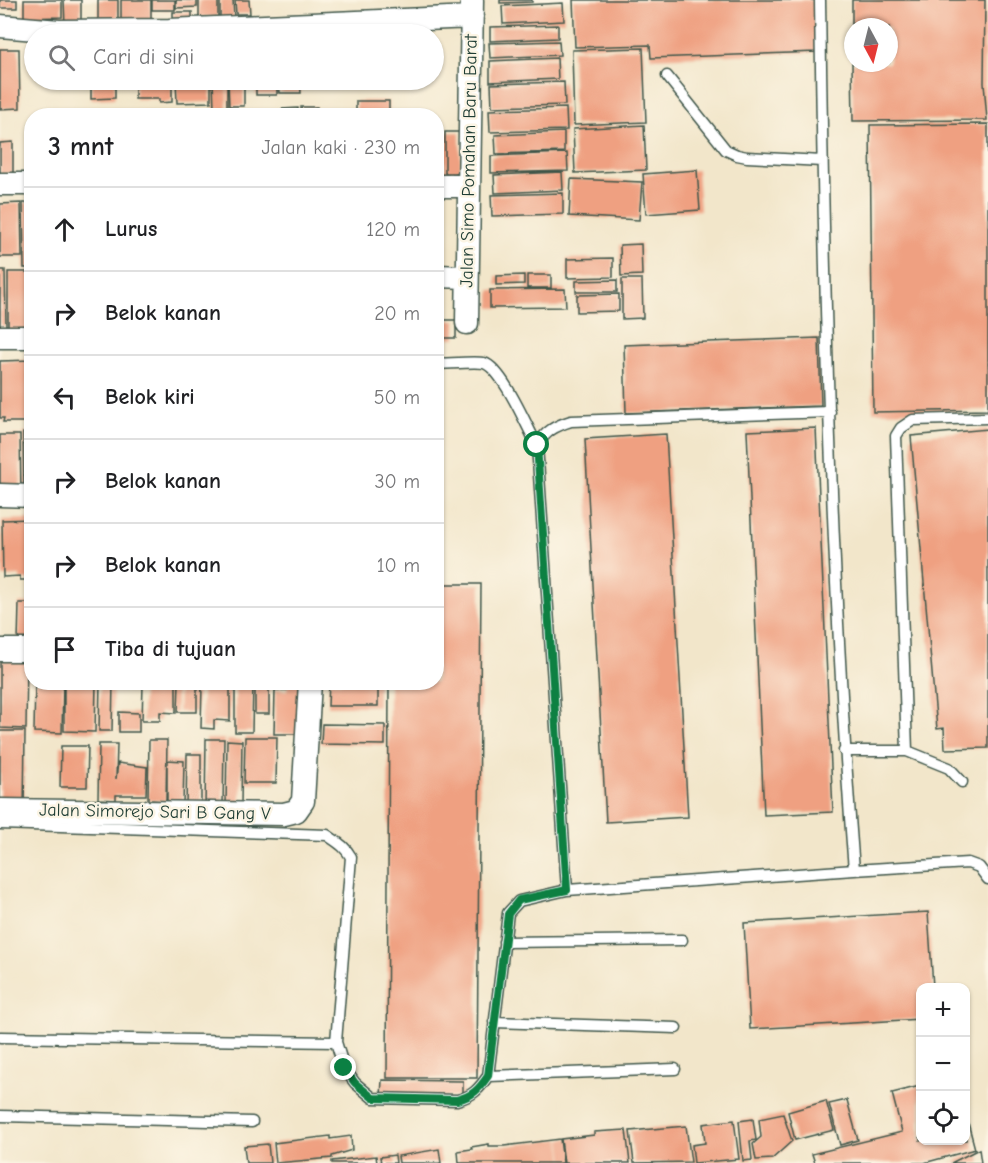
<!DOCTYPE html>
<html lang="id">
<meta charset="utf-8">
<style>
body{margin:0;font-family:"Comic Neue",sans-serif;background:#f6f6f6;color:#202124}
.controls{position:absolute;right:18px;bottom:18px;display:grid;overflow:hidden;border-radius:12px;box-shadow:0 2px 4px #0004}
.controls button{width:54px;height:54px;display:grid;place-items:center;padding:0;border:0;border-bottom:2px solid #e0e0e0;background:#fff;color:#202124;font:30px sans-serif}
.compass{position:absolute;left:844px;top:18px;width:54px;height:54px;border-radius:50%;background:#fff;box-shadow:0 2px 4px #0004;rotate:173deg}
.stop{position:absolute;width:18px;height:18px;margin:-14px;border:4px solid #0b8043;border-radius:50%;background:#fff}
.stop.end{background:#0b8043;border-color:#fff;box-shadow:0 2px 6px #0008}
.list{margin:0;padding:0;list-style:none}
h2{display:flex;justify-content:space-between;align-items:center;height:78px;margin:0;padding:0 24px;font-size:26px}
h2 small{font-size:20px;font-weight:400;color:#757577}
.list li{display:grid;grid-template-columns:39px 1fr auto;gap:18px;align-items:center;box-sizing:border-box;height:84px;padding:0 24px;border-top:2px solid #e0e0e0}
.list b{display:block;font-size:22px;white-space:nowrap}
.list em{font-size:20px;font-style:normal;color:#757577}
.icon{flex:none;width:33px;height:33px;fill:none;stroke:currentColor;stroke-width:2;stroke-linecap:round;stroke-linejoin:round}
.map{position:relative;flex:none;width:988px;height:1163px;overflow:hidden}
.search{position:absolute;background:#fff;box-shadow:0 2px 4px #0004;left:24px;top:24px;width:420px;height:66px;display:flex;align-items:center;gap:15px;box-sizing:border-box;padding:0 21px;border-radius:33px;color:#757577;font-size:22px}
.panel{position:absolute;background:#fff;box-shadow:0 2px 4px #0004;left:24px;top:108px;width:420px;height:582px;border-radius:24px}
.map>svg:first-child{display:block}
.building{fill:#efa081}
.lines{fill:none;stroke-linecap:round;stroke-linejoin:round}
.service-casing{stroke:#3f564a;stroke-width:13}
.minor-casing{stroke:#3f564a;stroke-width:25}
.service{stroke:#fff;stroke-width:10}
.minor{stroke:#fff;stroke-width:22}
.route{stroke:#0b8043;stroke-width:8}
.labels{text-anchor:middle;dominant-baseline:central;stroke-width:5;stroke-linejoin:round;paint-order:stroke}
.street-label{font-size:18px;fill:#1f3d34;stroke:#fcf5e5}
</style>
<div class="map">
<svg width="988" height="1163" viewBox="0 0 988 1163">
<rect width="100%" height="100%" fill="#fcf5e5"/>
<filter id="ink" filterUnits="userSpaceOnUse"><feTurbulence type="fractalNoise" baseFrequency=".0167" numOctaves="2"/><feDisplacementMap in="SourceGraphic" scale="12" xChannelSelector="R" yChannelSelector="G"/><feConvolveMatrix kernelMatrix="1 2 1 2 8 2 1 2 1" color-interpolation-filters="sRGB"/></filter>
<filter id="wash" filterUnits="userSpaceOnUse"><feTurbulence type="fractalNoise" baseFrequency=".008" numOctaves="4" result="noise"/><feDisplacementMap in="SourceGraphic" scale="24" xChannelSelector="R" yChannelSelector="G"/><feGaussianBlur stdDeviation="1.35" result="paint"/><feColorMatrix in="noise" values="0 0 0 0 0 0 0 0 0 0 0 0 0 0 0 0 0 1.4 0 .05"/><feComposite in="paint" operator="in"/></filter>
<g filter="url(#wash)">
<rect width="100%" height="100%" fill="#f2e6ca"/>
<g id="blocks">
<path class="building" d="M0,0H17V8H0Z
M24,0H62V17L24,18Z
M64,0H81V26H65Z
M98,0H118V26H98Z
M121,0H151V27H121Z
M152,0H175V10H152Z
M176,0H197V7L176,8Z
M199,0H218V17H199Z
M220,0H233L234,18H220Z
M235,0H249L250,14H236Z
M500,0H532V2L500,3Z
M573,0H815L817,52L651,58L650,45L575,47Z
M852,0H985L984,83L987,120L853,121L852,63H889V27H852Z
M563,3L564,21L503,24L502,6Z
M173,12H192V29H173Z
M558,25V38L490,41V27Z
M559,41L560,55L490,58L489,43Z
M643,48L646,122L574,125L572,50Z
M0,49H19L20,108L0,109Z
M557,58L558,79L490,82V61Z
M91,80H115V98L91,99Z
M135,80H172V102L159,103V99H135Z
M176,80H211V102L177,103Z
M213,80H227V109H214Z
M228,80H244V106H229Z
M256,80H277V95H256Z
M279,80H300L301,93H280Z
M314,80H351V82L314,83Z
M564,82L565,105L492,107L491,84Z
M356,101H389V116H356Z
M301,107H317V116H301Z
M298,108V116H282V109Z
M566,108L567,130L490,132L489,110Z
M150,112V116H100V113Z
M988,124V410L873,412L870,125Z
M644,125L646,170L575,173L573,129Z
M445,132H460L461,173H445Z
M564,132V152L496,154L495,135Z
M13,142V173L0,174V143Z
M567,153L568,171L491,173V156Z
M697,170L700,210L646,214L643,174Z
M562,172L563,190L495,193L494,175Z
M571,179L642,182L639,220L569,216Z
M563,193V214L492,216L491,195Z
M21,203L22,257H0V204Z
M23,203H32V268H24Z
M641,244L642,275L621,276L620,245Z
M613,258V277L567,278V259Z
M0,270H5L6,326H0Z
M8,272H32V336H8Z
M524,275V284L496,285V276Z
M527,275H551V288H527Z
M622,279H642L643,318L622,319Z
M617,280V292H576V281Z
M565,289L566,307L490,308V290Z
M619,294V311L577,312V295Z
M436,298H444V317H436Z
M436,320H456V338H436Z
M819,338L821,406L626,413L624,345Z
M32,360V422H3L4,418H0V361Z
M816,428L833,812L764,815L747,431Z
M988,429V748L945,749L944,728L937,729L911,436Z
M23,433H32V488L24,489Z
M666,434L688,817L606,822L585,439Z
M0,435H20L21,492H0Z
M31,519V580H20V576L3,577L2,520Z
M436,584H481L477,1078H387L389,682H436Z
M19,603H32V642H18Z
M0,660H27L26,729L0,728Z
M35,682H63L62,733L34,732Z
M64,682H96L95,732L64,731Z
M100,682H113L112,731H99Z
M161,682H176V713L160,712V721H142L143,684H161Z
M179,682H197V712H178Z
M215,682H230V721L214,720V729L201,728L202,685L215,686Z
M235,682H253L252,732H235Z
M255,682H269V714H255Z
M288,682H306L304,734H274L275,690H287Z
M329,682H378V706H328Z
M119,712L139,713V732H119Z
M322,724L385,725V745L321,744Z
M0,731H25L24,810L0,809Z
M245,737H277L276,783H244Z
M206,739H224L223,808H205Z
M149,740H167L166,801L148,800Z
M227,740L242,741L241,805H226Z
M99,744H117L116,779L118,763L147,767L146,795H116V800L98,799Z
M61,746H88L87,787H60Z
M187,754H201V806H186Z
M167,760L184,761L183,806H167Z
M928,912L933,987L920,988V1019L750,1029L744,923Z
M382,1080L463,1081V1097H381Z
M920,1086V1140H966V1115L975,1149L924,1163H815L812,1154L902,1132L892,1093Z
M847,1100L858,1140L840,1145L829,1104Z
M826,1101L834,1130L795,1140L788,1112Z
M783,1114L792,1141L772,1159L756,1160L753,1144L761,1137L759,1119Z
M753,1119L756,1140L750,1141L752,1160L743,1161L739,1121Z
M734,1120L739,1159L694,1163L692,1145L705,1143L703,1124Z
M686,1126L691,1162L634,1163L630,1131Z
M626,1130L630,1163H564L561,1139L594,1135V1132Z
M330,1136V1139L351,1136L352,1150L332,1156V1158L276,1163L274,1143Z
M560,1139L563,1163H459L458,1151L472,1149L471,1147L489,1144V1146H504Z
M268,1144L270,1163H246L244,1146Z
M439,1149L441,1163H399L398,1156Z
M979,1149L981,1163H951Z
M395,1155L396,1163H381L380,1157Z
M376,1156L377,1163H332V1161Z"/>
</g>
</g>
<g filter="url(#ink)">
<use href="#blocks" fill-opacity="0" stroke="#3f564a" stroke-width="1.5"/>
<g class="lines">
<g class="service-casing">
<path id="service" d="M820,0C824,290 831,581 854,870L968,863L979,867L988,879
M667,76L726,150L737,155L747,157L822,161
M436,364C448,364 474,361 484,363C503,369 527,427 537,445
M830,412L571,421C555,426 546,431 537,445L567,890L854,870
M844,751H907L896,436L901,428L913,420L988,418
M907,751L949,768L962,782
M0,824L327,835C337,842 345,846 351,857L336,1042
M504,942L682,940
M494,1022L676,1028
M0,1037L336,1042L344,1068L355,1083L373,1098L457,1100C473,1096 479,1089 488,1076L508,913L519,901L567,890
M488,1076L675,1069
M0,1116L252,1122"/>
</g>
<g class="minor-casing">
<path id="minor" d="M0,26L59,31L169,30L472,17
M0,184H32
M436,186H468
M436,276L467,277
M467,323L472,0
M0,337H32
M0,495L32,496
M0,650H32
M0,810L284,814L296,811L303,801L310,682"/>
</g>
<use href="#service" class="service"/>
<use href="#minor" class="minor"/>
</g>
</g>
<g class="lines" filter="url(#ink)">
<path class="route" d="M344,1068L355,1083L373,1098L457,1100C473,1096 479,1089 488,1076L508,914L519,900L567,890L537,445"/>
</g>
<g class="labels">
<g class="street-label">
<text transform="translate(469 161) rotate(-89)">Jalan Simo Pomahan Baru Barat</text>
<text transform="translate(155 812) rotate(1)">Jalan Simorejo Sari B Gang V</text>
</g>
</g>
</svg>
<div class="controls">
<button>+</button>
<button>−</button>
<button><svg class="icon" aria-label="locate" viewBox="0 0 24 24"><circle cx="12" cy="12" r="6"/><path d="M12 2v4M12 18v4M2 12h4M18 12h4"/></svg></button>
</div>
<svg class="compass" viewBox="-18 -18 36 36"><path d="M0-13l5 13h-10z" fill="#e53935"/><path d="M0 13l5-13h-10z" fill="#757577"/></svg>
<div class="stop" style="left:537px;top:445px"></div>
<div class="stop end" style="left:344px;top:1068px"></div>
<div class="search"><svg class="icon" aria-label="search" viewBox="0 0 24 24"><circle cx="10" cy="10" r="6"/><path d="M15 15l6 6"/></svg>Cari di sini</div>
<section class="panel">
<h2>3 mnt<small>Jalan kaki · 230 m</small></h2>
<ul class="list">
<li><svg class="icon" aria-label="ahead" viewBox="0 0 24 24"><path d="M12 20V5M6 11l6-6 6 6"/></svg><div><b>Lurus</b></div><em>120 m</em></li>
<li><svg class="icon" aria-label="right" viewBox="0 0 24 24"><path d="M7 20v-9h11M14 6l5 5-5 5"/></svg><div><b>Belok kanan</b></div><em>20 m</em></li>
<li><svg class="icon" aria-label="left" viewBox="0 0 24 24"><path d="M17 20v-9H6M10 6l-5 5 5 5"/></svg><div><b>Belok kiri</b></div><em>50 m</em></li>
<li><svg class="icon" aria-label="right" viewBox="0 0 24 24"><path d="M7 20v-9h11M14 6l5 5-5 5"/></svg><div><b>Belok kanan</b></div><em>30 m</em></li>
<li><svg class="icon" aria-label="right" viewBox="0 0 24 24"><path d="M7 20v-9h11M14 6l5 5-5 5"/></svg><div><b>Belok kanan</b></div><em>10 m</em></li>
<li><svg class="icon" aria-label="arrive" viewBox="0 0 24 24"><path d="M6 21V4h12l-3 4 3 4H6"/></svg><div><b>Tiba di tujuan</b></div></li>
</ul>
</section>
</div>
